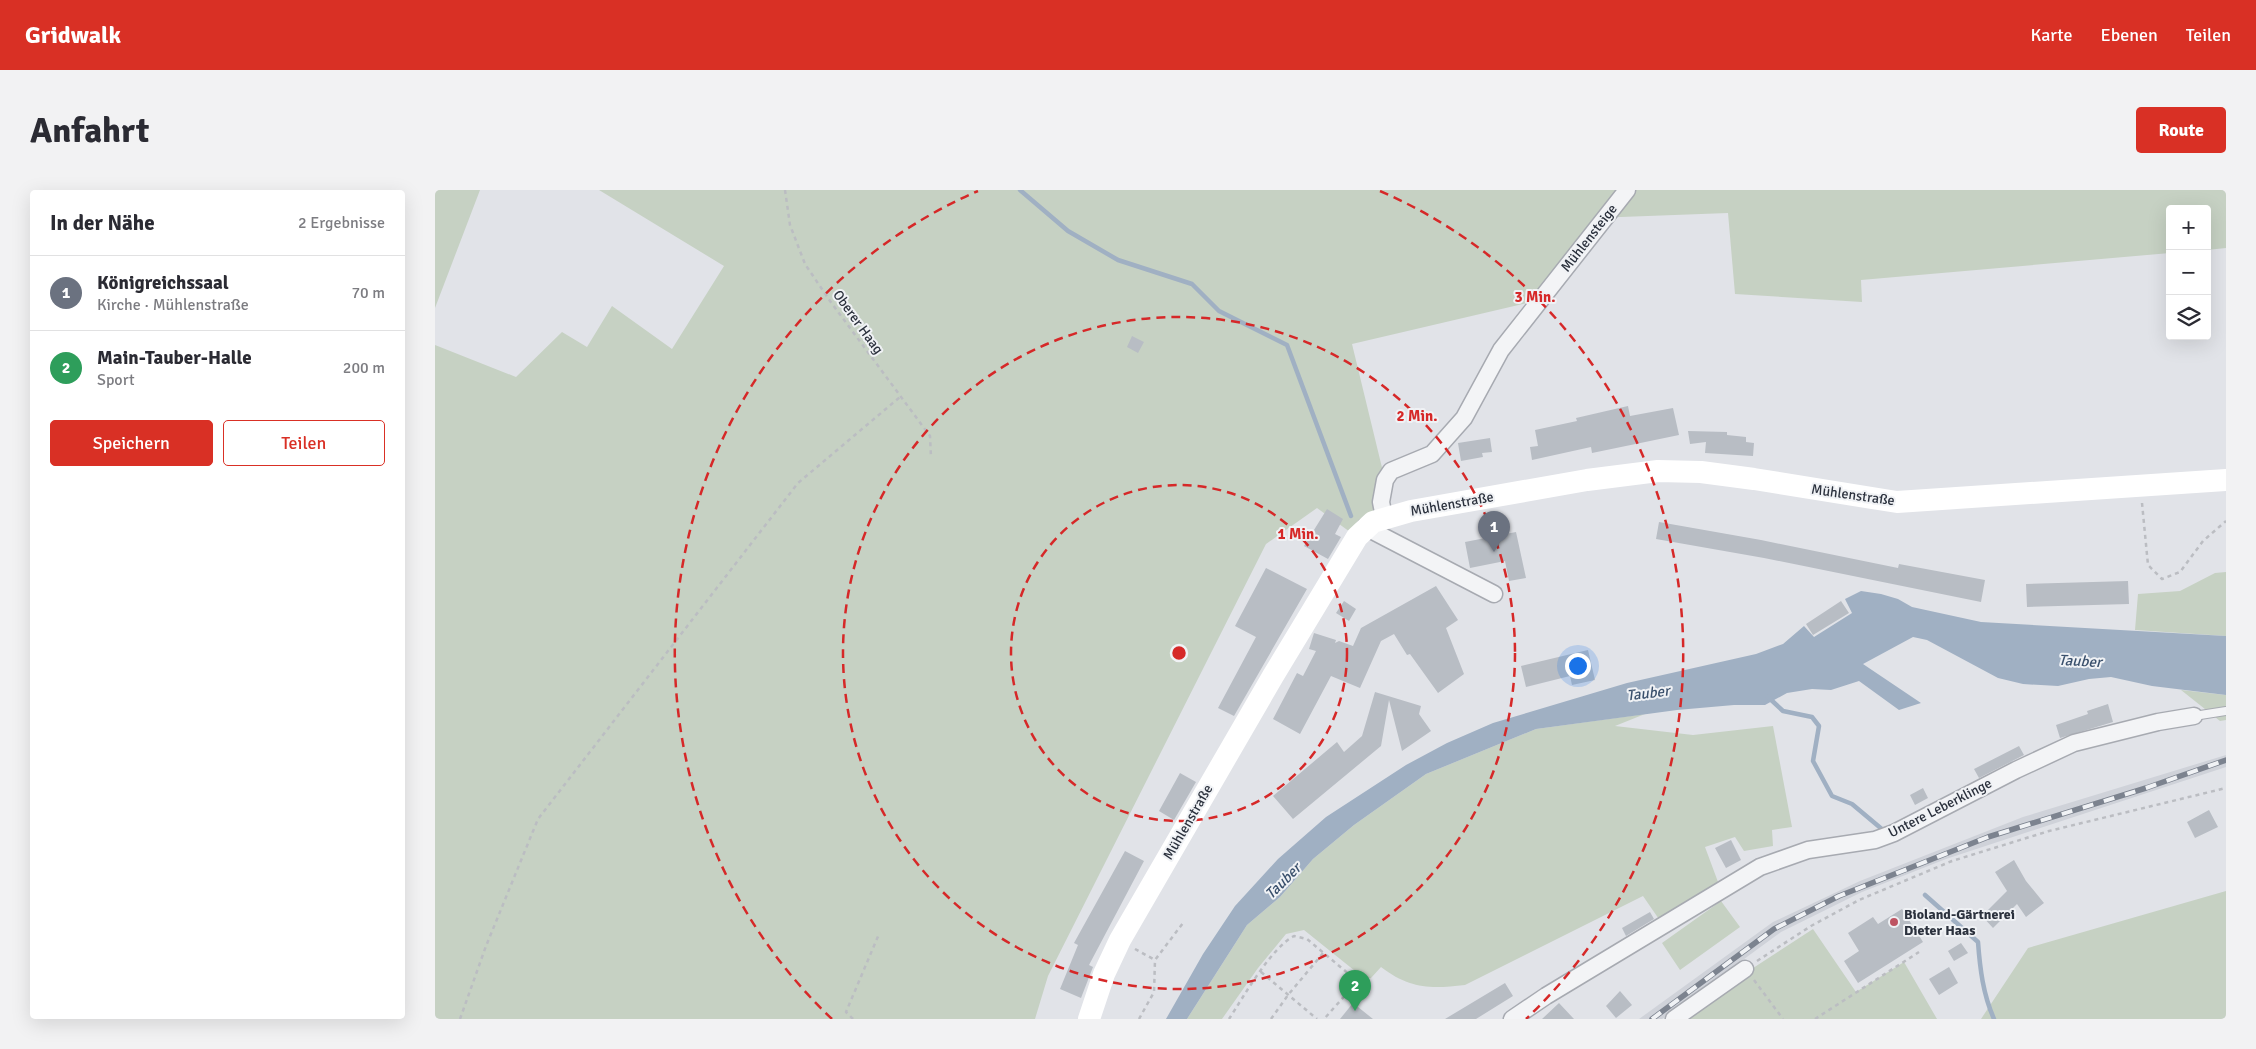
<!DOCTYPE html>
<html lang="de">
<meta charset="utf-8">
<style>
body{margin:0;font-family:Signika,sans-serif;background:#f2f2f3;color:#2b2b33}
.controls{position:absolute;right:15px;top:15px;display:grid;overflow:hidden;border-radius:5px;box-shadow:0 5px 20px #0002}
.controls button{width:45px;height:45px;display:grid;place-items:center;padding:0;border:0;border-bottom:1px solid #e1e1e2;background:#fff;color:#2b2b33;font:25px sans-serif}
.you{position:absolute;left:1142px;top:475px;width:18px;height:18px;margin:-12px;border:4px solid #fff;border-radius:50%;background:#1a73e8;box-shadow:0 0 0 8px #1a73e833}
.badge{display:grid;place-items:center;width:32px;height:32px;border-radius:50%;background:#d93025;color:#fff;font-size:16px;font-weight:700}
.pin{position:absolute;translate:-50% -41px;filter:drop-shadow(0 1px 2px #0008)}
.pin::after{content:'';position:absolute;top:26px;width:18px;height:15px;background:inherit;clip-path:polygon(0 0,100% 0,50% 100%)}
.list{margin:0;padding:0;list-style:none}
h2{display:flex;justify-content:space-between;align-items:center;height:65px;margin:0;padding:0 20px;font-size:21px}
h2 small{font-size:16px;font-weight:400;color:#7c7c81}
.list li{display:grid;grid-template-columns:32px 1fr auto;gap:15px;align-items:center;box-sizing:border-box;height:75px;padding:0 20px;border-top:1px solid #e1e1e2}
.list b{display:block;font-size:19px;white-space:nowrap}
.list p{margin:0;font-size:16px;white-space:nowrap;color:#7c7c81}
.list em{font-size:16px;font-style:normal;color:#7c7c81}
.actions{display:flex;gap:10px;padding:15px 20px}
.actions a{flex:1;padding:11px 0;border:1px solid #d93025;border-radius:5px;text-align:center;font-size:18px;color:#d93025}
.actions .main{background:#d93025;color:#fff}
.icon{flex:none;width:28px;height:28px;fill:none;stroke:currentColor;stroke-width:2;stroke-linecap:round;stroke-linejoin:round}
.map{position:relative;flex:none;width:1791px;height:829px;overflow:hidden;border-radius:5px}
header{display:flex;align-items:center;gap:30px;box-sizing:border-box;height:70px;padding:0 25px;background:#d93025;color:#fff}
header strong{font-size:24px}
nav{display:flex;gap:28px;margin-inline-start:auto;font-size:18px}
.intro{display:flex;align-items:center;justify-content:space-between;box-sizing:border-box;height:120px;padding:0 30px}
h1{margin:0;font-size:35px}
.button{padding:12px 22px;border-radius:5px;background:#d93025;color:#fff;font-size:18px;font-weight:700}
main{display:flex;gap:30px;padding:0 30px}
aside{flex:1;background:#fff;border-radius:5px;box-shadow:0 5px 20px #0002}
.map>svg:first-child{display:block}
.built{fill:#cfd2d9}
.green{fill:#c6d1c3}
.water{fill:#a0b0c3}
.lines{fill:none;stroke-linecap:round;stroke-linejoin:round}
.stream{stroke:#a0b0c3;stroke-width:4.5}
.building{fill:#b8bdc4}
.lane-casing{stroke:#a7aab1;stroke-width:10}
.street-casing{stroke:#a7aab1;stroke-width:19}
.path{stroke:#bbbdc2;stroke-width:2.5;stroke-dasharray:4 4;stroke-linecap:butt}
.lane{stroke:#f3f4f6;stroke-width:8}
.street{stroke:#f3f4f6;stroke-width:16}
.secondary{stroke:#fff;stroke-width:22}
.rail-casing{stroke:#7c838f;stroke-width:5.5}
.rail{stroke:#f0f2f5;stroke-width:4;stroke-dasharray:11;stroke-linecap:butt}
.ring{fill:none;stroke:#d62828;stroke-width:2.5;stroke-dasharray:9 6}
.poi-dot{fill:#be5462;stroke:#f0f2f5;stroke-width:2}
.labels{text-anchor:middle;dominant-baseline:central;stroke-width:4;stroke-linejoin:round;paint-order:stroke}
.street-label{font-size:14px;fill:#2b313d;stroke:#f0f2f5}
.poi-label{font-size:14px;font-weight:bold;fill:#2b313d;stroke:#f0f2f5;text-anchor:start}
.water-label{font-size:15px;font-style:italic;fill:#3a506c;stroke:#f0f2f5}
.centre{fill:#d62828;stroke:#f0f2f5;stroke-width:2.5}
.ring-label{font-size:15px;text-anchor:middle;font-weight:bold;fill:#d62828;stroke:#f0f2f5;stroke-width:4;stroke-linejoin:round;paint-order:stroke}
</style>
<header>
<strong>Gridwalk</strong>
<nav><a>Karte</a><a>Ebenen</a><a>Teilen</a></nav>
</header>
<div class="intro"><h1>Anfahrt</h1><a class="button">Route</a></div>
<main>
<aside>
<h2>In der Nähe<small>2 Ergebnisse</small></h2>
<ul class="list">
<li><span class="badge" style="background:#6b7280">1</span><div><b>Königreichssaal</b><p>Kirche · Mühlenstraße</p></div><em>70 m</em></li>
<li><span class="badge" style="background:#2e9e5b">2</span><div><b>Main-Tauber-Halle</b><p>Sport</p></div><em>200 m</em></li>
</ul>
<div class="actions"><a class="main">Speichern</a><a>Teilen</a></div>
</aside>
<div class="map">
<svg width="1791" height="829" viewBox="0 0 1791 829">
<rect width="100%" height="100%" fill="#e1e3e8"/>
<path class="built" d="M1791,565V577L1511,669L1427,702L1346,742L1227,829H1204L1338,732L1425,691L1588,627Z"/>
<path class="green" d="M0,0H45L0,118Z
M164,0H1791V58L1772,60V19H1735V63L1426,90L1427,112L1300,104L1293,23L1159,28L1096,112L917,154L950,290L946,312L922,347L882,318L831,354L613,786L600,829H0V155L81,187L127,142L152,157L177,116L237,159L289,76Z
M1791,382V446L1700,440L1703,404L1745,401L1780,383Z
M1746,500L1791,505V530L1785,531Z
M1210,524L1180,536L1258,545L1338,536L1357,637L1337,640L1338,656L1309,661L1300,647L1270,657L1286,700L1228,735L1208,706L1030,795C995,799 975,799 946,777L936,788L930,789L869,740L851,744L823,778L787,829H752L812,735L845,707L878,669L919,635L991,584L1101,539Z
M1791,701V829H1546L1593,758Z
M1286,711L1305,737L1245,780L1227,753Z
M1378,739L1421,802L1469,772L1502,829H1240Z"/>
<path class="water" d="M1426,401L1446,404L1463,409L1477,417L1546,432L1791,446V505L1717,496L1676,487L1654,489L1623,496L1588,494L1563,488L1492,450L1478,447L1428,474L1486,513L1464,520L1424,491L1396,500L1377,499L1352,503L1330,515H1299L1242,520L1101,539L991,584L919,635L878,669L845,707L812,735L752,829H731L768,764L800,716L843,669L891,627L971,575L1012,553L1058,533L1192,493L1321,464L1348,454L1369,436L1379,447L1417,423L1410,409Z"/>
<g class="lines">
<path class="stream" d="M585,0L633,41L683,70L757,94L784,121L852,155L916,326
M1333,507L1348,521L1377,527L1384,536L1378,571L1397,606L1417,614L1448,640
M1490,705L1543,752C1545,779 1548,804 1559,829"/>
</g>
<path class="building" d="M697,146L709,152L703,163L692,157Z
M1193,216L1195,226L1238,218L1244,245L1157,263L1156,257L1097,270L1095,257L1103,256L1100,240L1142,231L1141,228Z
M1253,241L1292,242V245L1311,247V252L1319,253L1318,266L1270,263L1271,252L1255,254Z
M1055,248L1057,262L1047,263L1048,267L1026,271L1023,253Z
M892,319L908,329L900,344L906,347L893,369L869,356Z
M1224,332L1326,350L1463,378L1464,374L1550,390L1546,412L1329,368L1221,349Z
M1081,342L1091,388L1074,391L1070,371L1035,378L1030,352Z
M831,378L872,399L799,526L783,518L821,447L800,436Z
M1693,391L1694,414L1592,417L1591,394Z
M1001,396L1023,430L1011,438L1029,484L1003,503L975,464L972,465L959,444L946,451L925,498L896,486L865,544L838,529L862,483L868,486L881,461L874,459L879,443L901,450L900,453L904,451L918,456L926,438Z
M909,411L921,419L914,431L901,423Z
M1406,411L1414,423L1378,445L1371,434Z
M1153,460L1160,490L1137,495L1135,486L1091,497L1086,476Z
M940,502L986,516L984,524L996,541L967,561L954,510L946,556L858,629L838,606L902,552L909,562L927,546Z
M1673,514L1678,532L1625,548L1621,535L1653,524L1652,521Z
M1584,556L1589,565L1544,588L1539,579Z
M745,583L761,592L739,630L724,621Z
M1488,598L1493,608L1480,615L1475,605Z
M1774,620L1783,637L1760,648L1752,632Z
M1296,650L1306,670L1291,678L1280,658Z
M690,661L709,671L654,775L658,777L646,808L625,799L643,755L639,753Z
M1579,670L1591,691L1609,713L1591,727L1582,714L1558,738L1547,726L1572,701L1560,682Z
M1467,719L1488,752L1423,793L1409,771L1424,761L1413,743L1438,727L1443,734Z
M1215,722L1219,729L1191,746L1187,738Z
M1526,753L1533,763L1519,771L1513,761Z
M1514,777L1523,793L1504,805L1494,789Z
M1070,793L1078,806L1041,829H1010Z
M1185,801L1197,815L1181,828L1171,816Z
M918,813L938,829H905Z
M1124,813L1139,829H1107Z"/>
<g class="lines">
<g class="lane-casing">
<path id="lane" d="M1759,526L1791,521"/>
</g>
<g class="street-casing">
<path id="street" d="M949,327L946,312L950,290L956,281L997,264L1029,228L1066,160L1192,0
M930,337L1059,404
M1077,829L1111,806L1325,677L1373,660L1440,650L1459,643L1581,580L1639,553L1723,532L1759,526
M1239,829L1310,779"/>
</g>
<path class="path" d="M350,0L355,35L370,74L395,111L495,246L496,267
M1707,313L1713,375L1727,389L1745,382L1768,351L1791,331
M700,759L720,770L748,733
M1322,771L1376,736L1424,710L1517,671L1614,641L1791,598
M826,782L882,829
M1319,790L1348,829
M25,829L51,756L103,629L363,293L465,207
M418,829L411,822L444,744
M704,829L719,802L720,770
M794,829C809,806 836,758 859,746L872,749L915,785L918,793L914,801L889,829
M836,829L853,805L889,762
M1380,829L1484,762"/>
<use href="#lane" class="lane"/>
<use href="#street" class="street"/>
<path class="secondary" d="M654,829L669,784L685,750L838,486L922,347L938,332L976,321L1152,290L1223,281L1266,282L1319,289L1462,312L1791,290"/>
<g class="rail-casing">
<path id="rail" d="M1217,829L1339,739L1404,706L1553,647L1711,598L1791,570"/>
</g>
<use href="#rail" class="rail"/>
</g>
<g class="ring">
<circle cx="744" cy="463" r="168"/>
<circle cx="744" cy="463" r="336"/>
<path d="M397 829A504 504 0 0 1 543 1M945 1A504 504 0 0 1 1091 829"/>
</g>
<circle class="poi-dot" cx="1459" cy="732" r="5"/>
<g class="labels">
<g class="street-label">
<text transform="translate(1154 48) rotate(-52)">Mühlensteige</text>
<text transform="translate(423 132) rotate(54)">Oberer Haag</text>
<text transform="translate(1418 305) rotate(8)">Mühlenstraße</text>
<text transform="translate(1017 314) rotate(-10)">Mühlenstraße</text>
<text transform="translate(1505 618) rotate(-27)">Untere Leberklinge</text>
<text transform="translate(753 632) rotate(-60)">Mühlenstraße</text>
</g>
<g class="poi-label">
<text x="1469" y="724">Bioland-Gärtnerei<tspan x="1469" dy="16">Dieter Haas</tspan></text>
</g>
<g class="water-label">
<text transform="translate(1645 471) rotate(3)">Tauber</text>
<text transform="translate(1213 503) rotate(-7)">Tauber</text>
<text transform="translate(848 691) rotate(-45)">Tauber</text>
</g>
</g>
<circle cx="744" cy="463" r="8" class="centre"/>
<g class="ring-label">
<text x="1100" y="112">3 Min.</text>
<text x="982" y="231">2 Min.</text>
<text x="863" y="349">1 Min.</text>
</g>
</svg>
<div class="controls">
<button>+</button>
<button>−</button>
<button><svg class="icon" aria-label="layers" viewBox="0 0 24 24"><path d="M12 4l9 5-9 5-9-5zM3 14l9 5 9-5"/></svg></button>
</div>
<div class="you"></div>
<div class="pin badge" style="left:1059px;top:362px;background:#6b7280">1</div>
<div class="pin badge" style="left:920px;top:821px;background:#2e9e5b">2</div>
</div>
</main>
